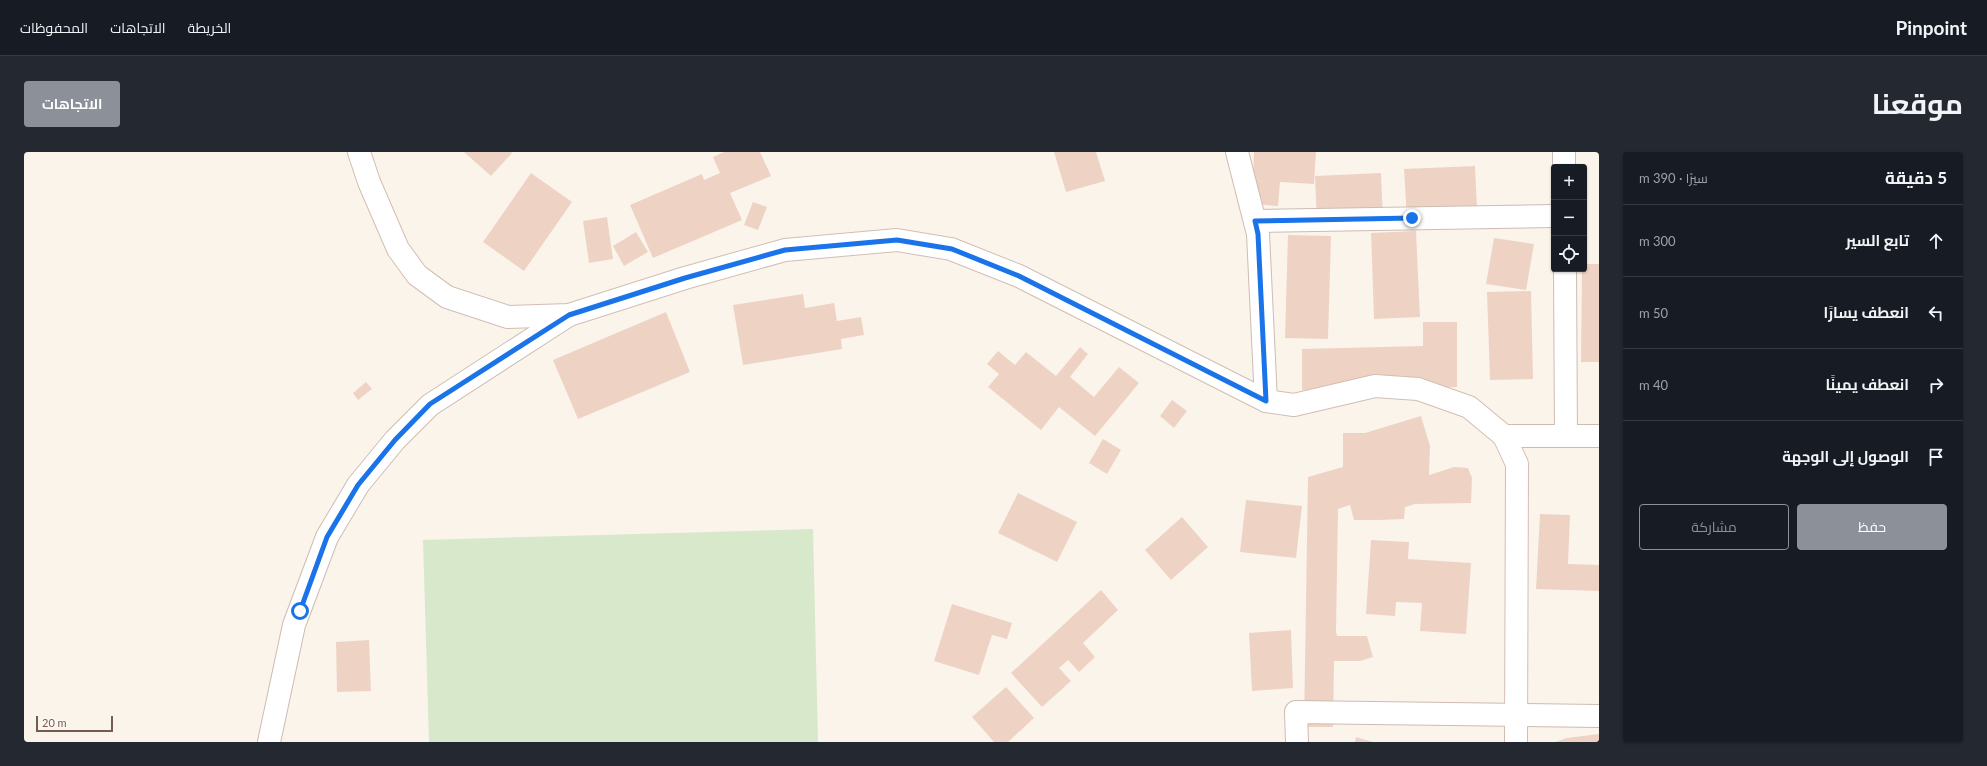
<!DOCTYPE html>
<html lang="ar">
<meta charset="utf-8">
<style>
body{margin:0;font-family:Lato,Cairo,sans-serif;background:#242831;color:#f1f3f6;direction:rtl}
.controls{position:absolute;right:12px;top:12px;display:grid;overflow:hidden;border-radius:4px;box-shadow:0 1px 3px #0004}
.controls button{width:36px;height:36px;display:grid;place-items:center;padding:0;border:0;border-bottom:1px solid #363941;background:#171b24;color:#f1f3f6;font:20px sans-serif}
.scale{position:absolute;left:12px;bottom:10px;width:77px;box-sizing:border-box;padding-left:4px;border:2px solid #755b50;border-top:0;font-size:11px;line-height:14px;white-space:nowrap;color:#755b50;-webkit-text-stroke:3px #fef8f2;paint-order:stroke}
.stop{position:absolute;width:12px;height:12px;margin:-9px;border:3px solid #1a73e8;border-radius:50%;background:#fff}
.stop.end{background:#1a73e8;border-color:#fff;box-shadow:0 1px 4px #0008}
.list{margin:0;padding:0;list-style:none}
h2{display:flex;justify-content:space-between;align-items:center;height:52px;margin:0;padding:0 16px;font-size:17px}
h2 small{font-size:13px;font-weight:400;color:#9ea1a6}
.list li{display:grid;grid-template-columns:26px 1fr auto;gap:12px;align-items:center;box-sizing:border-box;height:72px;padding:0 16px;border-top:1px solid #363941}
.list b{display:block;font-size:15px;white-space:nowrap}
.list em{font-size:13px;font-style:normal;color:#9ea1a6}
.actions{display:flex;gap:8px;padding:12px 16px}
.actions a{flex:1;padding:9px 0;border:1px solid #8c9099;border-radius:4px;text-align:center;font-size:14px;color:#8c9099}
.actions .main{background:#8c9099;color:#fff}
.icon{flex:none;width:22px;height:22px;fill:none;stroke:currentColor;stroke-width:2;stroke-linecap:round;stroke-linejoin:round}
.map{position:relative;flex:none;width:1575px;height:590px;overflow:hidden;direction:ltr;border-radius:4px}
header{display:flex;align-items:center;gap:24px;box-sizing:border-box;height:56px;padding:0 20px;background:#171b24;border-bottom:1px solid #363941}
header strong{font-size:19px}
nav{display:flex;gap:22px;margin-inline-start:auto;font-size:14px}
.intro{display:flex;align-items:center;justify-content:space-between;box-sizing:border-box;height:96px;padding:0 24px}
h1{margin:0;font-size:28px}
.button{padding:10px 18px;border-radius:4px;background:#8c9099;color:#fff;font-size:14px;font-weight:700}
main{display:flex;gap:24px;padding:0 24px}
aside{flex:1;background:#171b24;border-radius:4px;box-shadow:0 1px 3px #0004}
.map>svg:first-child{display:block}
.green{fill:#d8e8ca}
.building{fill:#eed3c5}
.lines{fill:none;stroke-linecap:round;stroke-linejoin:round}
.minor-casing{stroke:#cdbcb2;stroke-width:24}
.tertiary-casing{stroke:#cdbcb2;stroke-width:24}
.secondary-casing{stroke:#d2beb2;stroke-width:24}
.minor{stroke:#fff;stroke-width:22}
.tertiary{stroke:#fff;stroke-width:22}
.secondary{stroke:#fff;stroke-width:22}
.route{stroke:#1a73e8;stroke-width:5}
</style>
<header>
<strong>Pinpoint</strong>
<nav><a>الخريطة</a><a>الاتجاهات</a><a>المحفوظات</a></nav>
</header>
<div class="intro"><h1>موقعنا</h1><a class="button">الاتجاهات</a></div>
<main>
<aside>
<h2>5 دقيقة<small>سيرًا · 390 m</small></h2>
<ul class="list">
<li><svg class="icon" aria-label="ahead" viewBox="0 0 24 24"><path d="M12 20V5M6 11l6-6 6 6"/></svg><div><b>تابع السير</b></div><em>300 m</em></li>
<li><svg class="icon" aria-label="left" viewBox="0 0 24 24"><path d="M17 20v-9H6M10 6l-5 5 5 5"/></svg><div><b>انعطف يسارًا</b></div><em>50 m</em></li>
<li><svg class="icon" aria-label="right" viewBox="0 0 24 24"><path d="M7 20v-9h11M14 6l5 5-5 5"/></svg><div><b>انعطف يمينًا</b></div><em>40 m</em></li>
<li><svg class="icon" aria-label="arrive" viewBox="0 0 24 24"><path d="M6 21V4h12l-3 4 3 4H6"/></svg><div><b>الوصول إلى الوجهة</b></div></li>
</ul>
<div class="actions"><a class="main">حفظ</a><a>مشاركة</a></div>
</aside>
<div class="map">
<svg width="1575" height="590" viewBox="0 0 1575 590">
<rect width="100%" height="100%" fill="#fbf4eb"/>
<path class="green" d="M789,377L794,590H405L399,388Z"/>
<path class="building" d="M440,0H487L488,1L467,24Z
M700,0H736L747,24L706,41L718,68L629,106L606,53L678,22L680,28L696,21L689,5Z
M1030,0H1072L1081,29L1042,40Z
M1230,0H1292L1290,32L1256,30L1254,54L1228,52Z
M1451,14L1453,56L1383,67L1380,17Z
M507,21L548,50L500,119L459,90Z
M1357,21L1359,69L1293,72L1291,24Z
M729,50L743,55L734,78L720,73Z
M583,65L589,107L565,111L559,69Z
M1392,79L1396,165L1350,167L1347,81Z
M612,80L624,100L600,114L589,94Z
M1264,83L1307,84L1304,187L1261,186Z
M1470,86L1510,92L1502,138L1462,132Z
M1560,112H1575V210H1557L1558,117H1560Z
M1507,139L1509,227L1466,228L1463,140Z
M779,142L781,156L810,151L813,169L837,165L840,183L817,187L818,197L719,213L709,153Z
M642,160L666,220L554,267L529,208Z
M1399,170H1433V235L1278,238V197L1399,194Z
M1056,195L1064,202L1046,225L1070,245L1095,215L1115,231L1071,284L1035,255L1017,278L964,235L975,222L963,212L974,199L991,213L1002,200L1032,224Z
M342,230L348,237L334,248L329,241Z
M1148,248L1163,259L1150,276L1136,264Z
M1397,264L1406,294L1405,323L1430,315L1444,316L1448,326L1447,351L1391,352L1381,355L1380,367L1355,368H1330L1326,353L1314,357L1312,480L1313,484H1343L1349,505L1336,509H1310L1309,575H1280L1284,325L1319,315V281H1341Z
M1079,287L1097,298L1083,322L1065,311Z
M994,341L1053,370L1033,410L974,381Z
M1222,348L1278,354L1272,406L1216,400Z
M1516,362L1546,363L1544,412L1575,413V439L1512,437Z
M1158,365L1184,395L1147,428L1121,398Z
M1347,388L1385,390L1384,407L1447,411L1442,482L1396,479L1398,451L1372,450L1371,464L1342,462Z
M1077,438L1094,458L1059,491L1071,505L1055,520L1044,508L1035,516L1047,529L1018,555L987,521Z
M928,452L988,471L983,487L968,483L955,523L910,509Z
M1267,478L1269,536L1228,539L1225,481Z
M345,488L347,539L313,540L312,490Z
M982,535L1010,566L984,590H970L948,565Z
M1575,582V590H1531L1543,586Z
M1332,585L1349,590H1331Z"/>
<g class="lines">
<g class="minor-casing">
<path id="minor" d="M1540,0V15
M1231,69L1530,64
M1541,117L1542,284
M1480,284H1575
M245,590L270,473L303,385L334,333L371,288L406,253L545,163
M1273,590L1272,560L1575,564"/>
</g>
<g class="tertiary-casing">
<path id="tertiary" d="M1213,0L1234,82L1242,249"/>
</g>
<g class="secondary-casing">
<path id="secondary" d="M335,0L345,30L374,97L393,123L423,145L484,165L545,163L661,126L761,98L873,88L927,97L995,124L1242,249L1270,253L1351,234L1394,237L1445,255L1480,284L1493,312L1492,590"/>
</g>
<use href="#minor" class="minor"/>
<use href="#tertiary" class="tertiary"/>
<use href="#secondary" class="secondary"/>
</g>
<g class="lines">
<path class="route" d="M276,459L303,385L334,333L371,288L406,252L545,163L661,126L761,98L873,88L928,97L995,124L1242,249L1234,82L1231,69L1388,66"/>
</g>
</svg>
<div class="controls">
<button>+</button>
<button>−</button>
<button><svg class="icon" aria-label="locate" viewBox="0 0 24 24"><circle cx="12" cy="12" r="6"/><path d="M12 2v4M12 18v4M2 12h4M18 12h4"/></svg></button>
</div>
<div class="scale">20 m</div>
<div class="stop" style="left:276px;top:459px"></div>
<div class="stop end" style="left:1388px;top:66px"></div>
</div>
</main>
